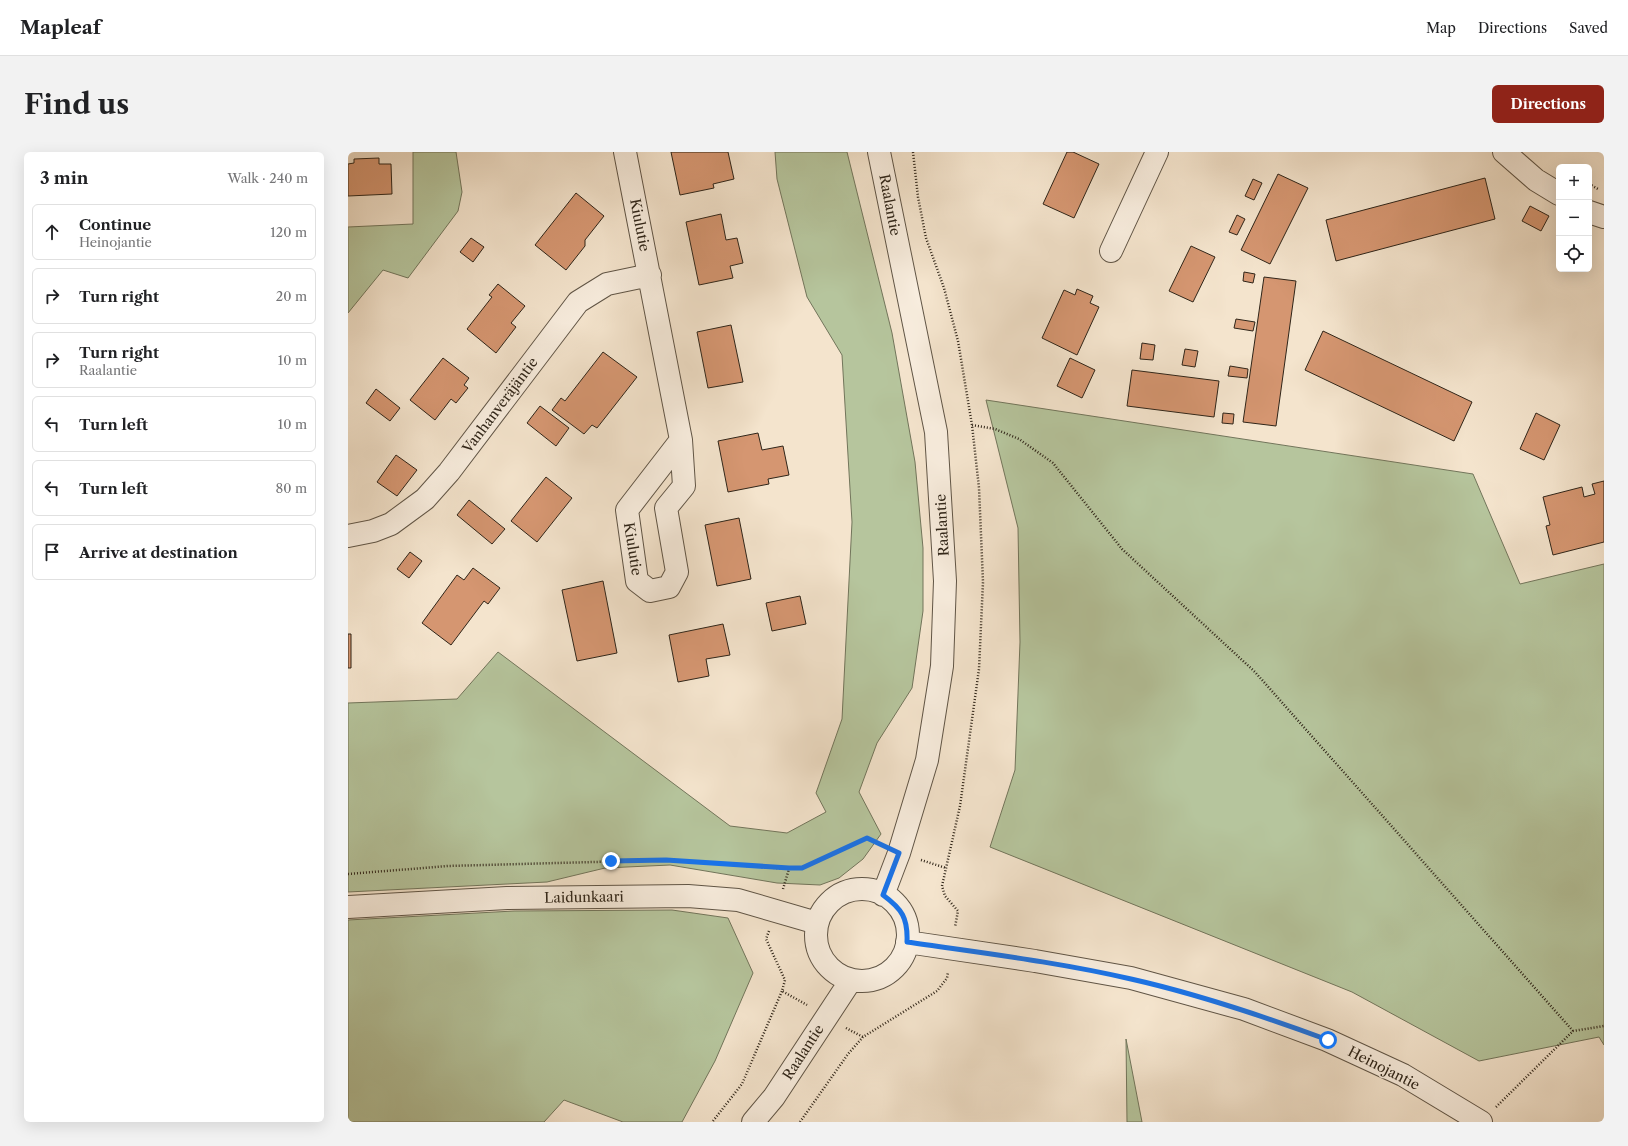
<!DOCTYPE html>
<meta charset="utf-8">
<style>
body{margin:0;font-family:"Libre Caslon Text",serif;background:#f2f2f2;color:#202124}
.controls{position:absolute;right:12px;top:12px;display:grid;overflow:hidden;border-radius:6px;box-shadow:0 4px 16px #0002}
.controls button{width:36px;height:36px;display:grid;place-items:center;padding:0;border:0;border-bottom:1px solid #e0e0e0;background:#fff;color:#202124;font:20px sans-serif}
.stop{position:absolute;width:12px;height:12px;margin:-9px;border:3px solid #1a73e8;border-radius:50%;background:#fff}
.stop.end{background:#1a73e8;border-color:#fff;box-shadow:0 1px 4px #0008}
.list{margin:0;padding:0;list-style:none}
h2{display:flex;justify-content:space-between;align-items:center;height:52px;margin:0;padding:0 16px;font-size:17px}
h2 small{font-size:13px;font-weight:400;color:#757577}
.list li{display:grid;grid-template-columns:26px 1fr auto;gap:12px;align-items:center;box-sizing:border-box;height:56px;margin:0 8px 8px;padding:0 8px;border:1px solid #e0e0e0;border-radius:6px}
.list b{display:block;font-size:15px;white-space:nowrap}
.list p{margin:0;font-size:13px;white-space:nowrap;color:#757577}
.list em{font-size:13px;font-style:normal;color:#757577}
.icon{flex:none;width:22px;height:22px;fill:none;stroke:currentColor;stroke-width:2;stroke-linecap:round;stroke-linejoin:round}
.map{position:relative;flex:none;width:1256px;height:970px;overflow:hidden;border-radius:6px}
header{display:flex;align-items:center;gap:24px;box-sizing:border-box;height:56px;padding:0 20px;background:#fff;border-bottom:1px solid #e0e0e0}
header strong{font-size:19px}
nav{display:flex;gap:22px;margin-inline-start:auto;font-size:14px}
.intro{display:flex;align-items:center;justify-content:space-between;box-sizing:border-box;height:96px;padding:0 24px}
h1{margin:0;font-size:28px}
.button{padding:10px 18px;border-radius:6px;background:#8f2418;color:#fff;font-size:14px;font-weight:700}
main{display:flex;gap:24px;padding:0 24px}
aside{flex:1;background:#fff;border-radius:6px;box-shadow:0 4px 16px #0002}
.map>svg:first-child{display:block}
.green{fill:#b6c59d;stroke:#72755b}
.building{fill:#d59671;stroke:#2f2519}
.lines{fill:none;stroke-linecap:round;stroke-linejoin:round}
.minor-casing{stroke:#605546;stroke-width:24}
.path{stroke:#2f2519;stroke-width:2.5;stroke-dasharray:1 2;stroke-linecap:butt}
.minor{stroke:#f8edde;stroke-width:22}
.route{stroke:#1a73e8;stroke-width:5}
.labels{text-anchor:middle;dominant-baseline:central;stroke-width:3.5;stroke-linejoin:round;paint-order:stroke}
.street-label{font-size:14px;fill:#2f2519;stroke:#f8edde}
</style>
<header>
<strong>Mapleaf</strong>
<nav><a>Map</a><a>Directions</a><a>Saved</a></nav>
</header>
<div class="intro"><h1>Find us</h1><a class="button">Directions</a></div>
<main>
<aside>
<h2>3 min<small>Walk · 240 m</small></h2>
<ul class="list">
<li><svg class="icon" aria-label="ahead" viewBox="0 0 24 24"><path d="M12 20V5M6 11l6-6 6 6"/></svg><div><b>Continue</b><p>Heinojantie</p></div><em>120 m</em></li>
<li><svg class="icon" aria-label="right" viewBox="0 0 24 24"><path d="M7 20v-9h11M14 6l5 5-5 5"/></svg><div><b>Turn right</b></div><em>20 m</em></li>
<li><svg class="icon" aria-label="right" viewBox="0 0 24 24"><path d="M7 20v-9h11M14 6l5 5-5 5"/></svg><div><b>Turn right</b><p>Raalantie</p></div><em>10 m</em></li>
<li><svg class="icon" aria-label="left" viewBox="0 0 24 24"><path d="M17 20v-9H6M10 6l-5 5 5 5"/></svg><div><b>Turn left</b></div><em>10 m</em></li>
<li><svg class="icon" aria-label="left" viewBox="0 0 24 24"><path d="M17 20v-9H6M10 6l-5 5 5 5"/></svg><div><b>Turn left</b></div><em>80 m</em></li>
<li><svg class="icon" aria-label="arrive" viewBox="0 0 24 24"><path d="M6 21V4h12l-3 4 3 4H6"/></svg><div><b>Arrive at destination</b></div></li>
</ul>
</aside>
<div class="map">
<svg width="1256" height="970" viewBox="0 0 1256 970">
<rect width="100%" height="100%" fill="#f4e4cd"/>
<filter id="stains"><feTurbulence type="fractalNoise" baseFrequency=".005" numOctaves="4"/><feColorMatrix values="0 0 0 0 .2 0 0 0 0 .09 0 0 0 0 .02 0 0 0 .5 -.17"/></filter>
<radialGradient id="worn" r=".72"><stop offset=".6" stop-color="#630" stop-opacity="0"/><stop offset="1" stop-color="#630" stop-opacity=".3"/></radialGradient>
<path class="green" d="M65,0H108L114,40L110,59L60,126L35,118L0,161V75L65,72Z
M427,0H499L544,181L567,310L575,396V459L564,536L529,591L511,640L533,682L515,707L491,726L472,733L429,731L322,713L257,716L199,730L0,740V551L109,547L150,500L382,674L439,681L478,660L468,641L494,567L504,370L494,203L459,145L429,27Z
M638,248L1125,322L1172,432L1256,412V893L1251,885L1131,909L1004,840L642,695L667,618L672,490L670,376Z
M324,758L380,766L405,821L367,909L334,970H275L216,948L196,970H0V768L166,759Z
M778,887L794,970H779Z"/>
<path class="building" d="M323,0H380L386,27L365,32L366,36L332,43Z
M719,0H725L751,12L726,66L695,52Z
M31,6V12H43L44,42L0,44V12L6,11V7Z
M930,22L960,36L922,112L893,98Z
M1137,26L1147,67L988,109L978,68Z
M905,27L914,31L906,48L897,44Z
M228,41L256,64L237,88V94L218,118L187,93Z
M1182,54L1201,64L1193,79L1174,69Z
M373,62L378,88L389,86L395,111L382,114L385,126L351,133L338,70Z
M889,63L897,67L889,83L881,80Z
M123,86L136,95L125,110L112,100Z
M843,94L867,105L845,150L821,139Z
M896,120L907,122L905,131L895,129Z
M916,125L948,129L928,274L895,270Z
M150,132L177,154L163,171L168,175L148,201L119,177L144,145L141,143Z
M729,137L745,144L742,151L751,155L729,203L694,186L716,138L727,143Z
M888,167L907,170L905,179L886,176Z
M383,173L395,230L360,236L349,180Z
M975,179L1124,250L1106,289L957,218Z
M794,191L807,193L805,208L792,207Z
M837,197L850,199L847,215L834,213Z
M255,200L289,225L249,276L244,273L236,282L204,258L213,246L217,249Z
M95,206L121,226L116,233L120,236L108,251L103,247L87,268L62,248Z
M722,206L747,218L734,246L709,234Z
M882,214L900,217L899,226L880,224Z
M784,218L871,229L866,265L779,254Z
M28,237L52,256L42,269L18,251Z
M192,254L221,276L208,294L179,271Z
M875,261L886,262L885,272L874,271Z
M1188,261L1212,273L1196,308L1172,297Z
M410,281L414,298L435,294L441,323L420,327L421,332L380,340L370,289Z
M48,303L69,318L49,344L29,330Z
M198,325L224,346L189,390L163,369Z
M1256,329V390L1205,403L1198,374L1202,373L1195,345L1234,335L1236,345L1247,342L1244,332Z
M121,348L157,377L144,392L109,363Z
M391,366L403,427L369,434L357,373Z
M62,400L74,409L61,426L49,417Z
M125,416L152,436L140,452L136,449L103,493L74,471L109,423L116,428Z
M255,429L269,501L229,509L214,438Z
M452,444L458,472L424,479L418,451Z
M375,472L382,503L358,507L361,524L330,530L321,483Z
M0,482H3V516H0Z"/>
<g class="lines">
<g class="minor-casing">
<path id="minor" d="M277,0L333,288L336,334L318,356L329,420L321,435L302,439L289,429L279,358L333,288
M531,0L588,280L597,429L594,514L579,608L551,701L535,743
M1156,0L1188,28L1211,42
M1241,60L1256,65
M763,99L809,0
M0,384L25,379L43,372L77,347L101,320L230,150L259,132L302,123
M468 783a46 46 0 1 1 92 0a46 46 0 1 1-92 0Z
M0,755L159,746L340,744L390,748L469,771
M559,790L687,809L783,826L896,857L979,888L1055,923L1133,970
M405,970L426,945L503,828"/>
</g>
<path class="path" d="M565,0L570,45L578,86L596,136L610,189L624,273L631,336L635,430L631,517L612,654L594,734L597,744L610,759L607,775
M1241,32L1250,37
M624,273L647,277L671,287L705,311L774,397L907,520L1225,879
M573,708L598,716
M0,722L100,714L318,708L441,717L454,716L519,686L530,691
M435,737L441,717
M421,779L418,787L437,828L434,839L459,853
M498,876L515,885
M1148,955L1225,879L1256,874
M365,969L394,932L434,839
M452,970L500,902L515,885L589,839L599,826L600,820"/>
<use href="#minor" class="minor"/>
</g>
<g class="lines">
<path class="route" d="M263,709L318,708L441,716H454L519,686L551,701L535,743C554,757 560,766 559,790C634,801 710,810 783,827C850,842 915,864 980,888"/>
</g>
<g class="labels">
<g class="street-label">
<text transform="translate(542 53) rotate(79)">Raalantie</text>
<text transform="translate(292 73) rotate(79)">Kiulutie</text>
<text transform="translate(152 253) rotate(-53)">Vanhanveräjäntie</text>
<text transform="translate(594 373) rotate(-93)">Raalantie</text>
<text transform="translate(285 397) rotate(81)">Kiulutie</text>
<text transform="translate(236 745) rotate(-1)">Laidunkaari</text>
<text transform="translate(455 900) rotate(-57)">Raalantie</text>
<text transform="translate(1036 916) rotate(27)">Heinojantie</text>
</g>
</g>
<rect width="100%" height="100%" filter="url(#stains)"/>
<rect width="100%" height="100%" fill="url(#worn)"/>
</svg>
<div class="controls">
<button>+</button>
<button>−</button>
<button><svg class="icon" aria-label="locate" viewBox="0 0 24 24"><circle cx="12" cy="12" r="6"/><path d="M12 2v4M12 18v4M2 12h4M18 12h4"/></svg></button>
</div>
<div class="stop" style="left:980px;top:888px"></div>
<div class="stop end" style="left:263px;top:709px"></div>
</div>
</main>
